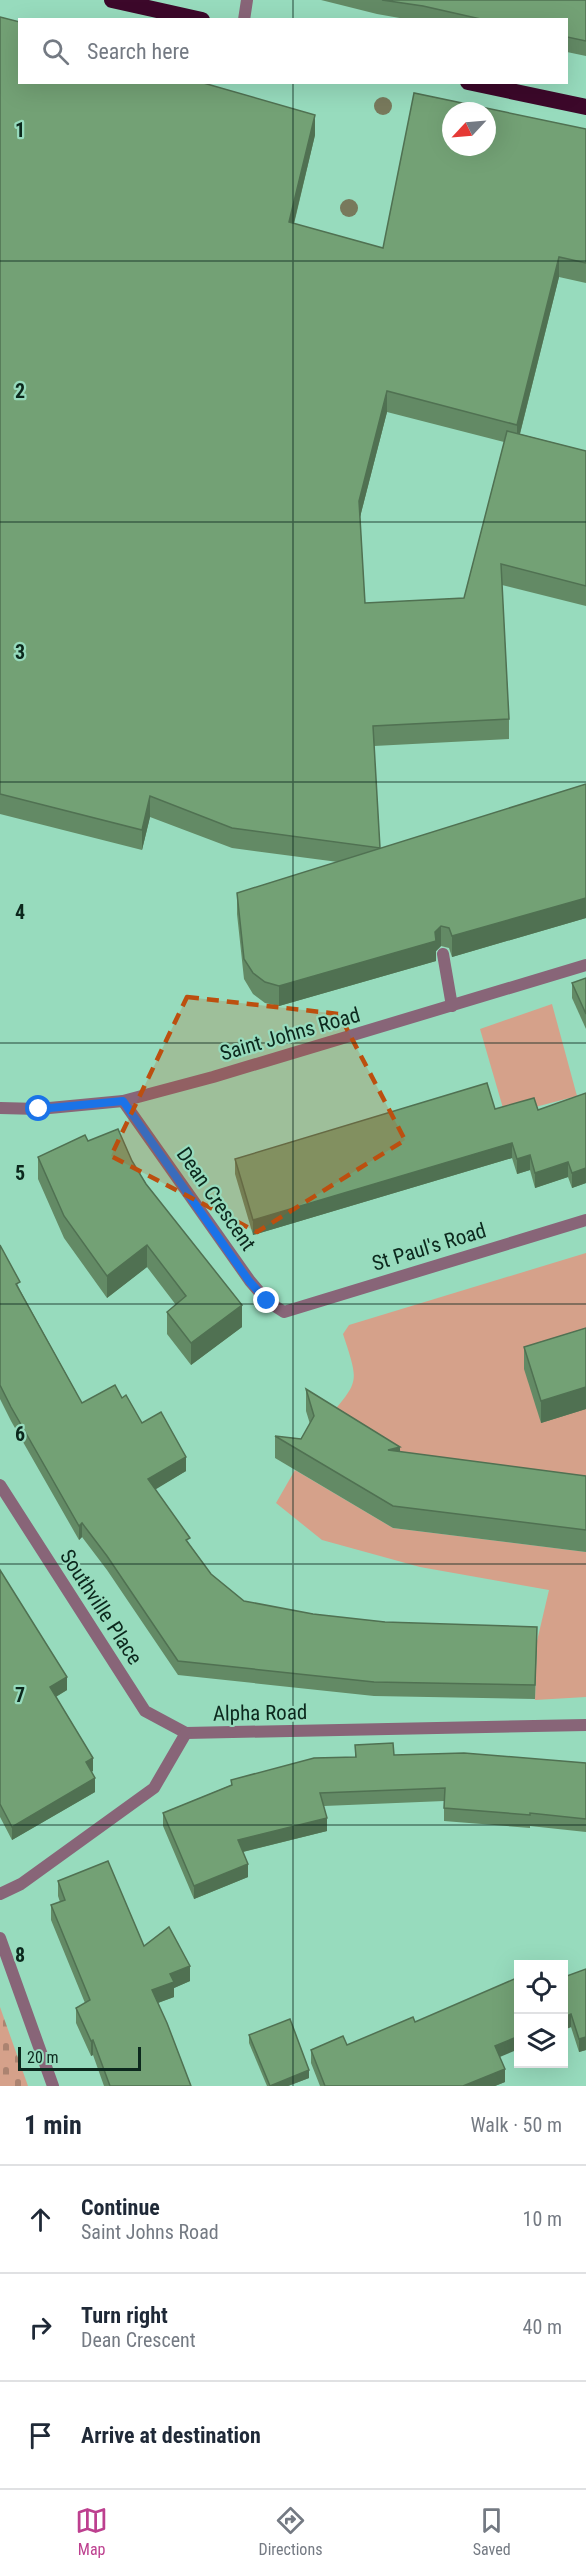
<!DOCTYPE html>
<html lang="en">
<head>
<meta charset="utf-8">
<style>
  body { margin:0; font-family:"Roboto Condensed",sans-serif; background:#f6f6f7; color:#1f2937 }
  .controls { position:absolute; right:18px; bottom:18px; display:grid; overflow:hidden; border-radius:0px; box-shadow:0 6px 24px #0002 }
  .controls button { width:54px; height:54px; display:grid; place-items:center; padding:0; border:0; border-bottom:2px solid #e0e1e3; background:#fff; color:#1f2937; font:30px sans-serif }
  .compass { position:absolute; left:442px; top:102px; width:54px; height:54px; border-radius:50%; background:#fff; box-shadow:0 6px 24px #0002; rotate:244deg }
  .scale { position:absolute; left:18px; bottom:15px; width:123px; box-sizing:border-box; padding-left:6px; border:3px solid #0c281d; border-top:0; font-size:16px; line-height:21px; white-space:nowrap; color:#0c281d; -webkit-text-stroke:4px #97dbbd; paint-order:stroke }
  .stop { position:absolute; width:18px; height:18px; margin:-14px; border:4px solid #1a73e8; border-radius:50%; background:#fff }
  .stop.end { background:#1a73e8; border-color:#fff; box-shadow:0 2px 6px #0008 }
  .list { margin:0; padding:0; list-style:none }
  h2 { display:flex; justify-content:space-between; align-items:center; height:78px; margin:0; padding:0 24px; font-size:26px }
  h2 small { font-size:20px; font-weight:400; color:#747a83 }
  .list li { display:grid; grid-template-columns:39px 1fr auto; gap:18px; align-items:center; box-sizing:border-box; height:108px; padding:0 24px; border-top:2px solid #e0e1e3 }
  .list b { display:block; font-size:22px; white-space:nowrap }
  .list p { margin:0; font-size:20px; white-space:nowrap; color:#747a83 }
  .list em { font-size:20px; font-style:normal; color:#747a83 }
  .icon { flex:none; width:33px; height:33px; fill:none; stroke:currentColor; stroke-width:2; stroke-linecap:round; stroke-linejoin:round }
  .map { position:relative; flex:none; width:586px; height:2086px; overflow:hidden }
  .search { position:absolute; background:#fff; box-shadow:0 6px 24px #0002; left:18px; right:18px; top:18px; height:66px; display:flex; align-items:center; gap:15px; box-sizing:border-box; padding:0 21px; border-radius:0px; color:#747a83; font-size:22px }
  .sheet { height:402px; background:#fff }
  nav { display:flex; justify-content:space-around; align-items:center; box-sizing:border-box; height:84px; border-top:2px solid #e0e1e3; background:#fff; font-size:16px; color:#747a83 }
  nav a { display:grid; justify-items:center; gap:3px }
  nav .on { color:#bd408f }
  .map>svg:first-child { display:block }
  .green { fill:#d5a18a }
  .cemetery { fill:url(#cemetery-stones) }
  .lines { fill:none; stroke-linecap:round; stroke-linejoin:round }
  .service { stroke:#886578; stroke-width:12 }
  .minor { stroke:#886578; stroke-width:12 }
  .trunk { stroke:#3c082a; stroke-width:16 }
  .tree { fill:#78795c }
  .wall { fill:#638a65; fill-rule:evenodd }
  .shaded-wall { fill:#507152 }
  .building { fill:#73a175; stroke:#507152; stroke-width:1.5; fill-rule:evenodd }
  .route { stroke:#1a73e8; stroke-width:8 }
  .marked { fill:#bc4f0f; fill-opacity:0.2; stroke:#bc4f0f; stroke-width:4.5; stroke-dasharray:12 8; stroke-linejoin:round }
  .grid { fill:none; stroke:#0c281d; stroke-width:1.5; stroke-opacity:0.55 }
  .labels { text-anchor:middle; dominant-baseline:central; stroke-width:4.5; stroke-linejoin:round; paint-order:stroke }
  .street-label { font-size:21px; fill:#0c281d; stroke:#97dbbd }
  .grid-label { font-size:20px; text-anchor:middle; font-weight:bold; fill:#0c281d; stroke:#97dbbd; stroke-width:4.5; stroke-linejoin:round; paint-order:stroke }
</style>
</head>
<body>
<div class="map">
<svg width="586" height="2086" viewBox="0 0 586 2086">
  <defs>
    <pattern id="cemetery-stones" width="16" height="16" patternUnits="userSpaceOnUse" patternTransform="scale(1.5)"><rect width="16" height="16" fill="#d5a18a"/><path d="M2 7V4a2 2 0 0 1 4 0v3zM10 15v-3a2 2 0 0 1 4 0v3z" fill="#ab8370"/></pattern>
  </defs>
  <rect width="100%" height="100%" fill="#97dbbd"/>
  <!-- green -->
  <g class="green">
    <polygon points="552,1004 577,1096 505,1115 480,1029"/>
    <path d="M586,1253V1498L411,1475L325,1422C359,1380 360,1386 343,1334L349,1325Z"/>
    <polygon points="295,1470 393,1528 586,1552 586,1697 535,1700 537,1641 549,1590 420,1567 322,1540 276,1503"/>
  </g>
  <!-- cemetery -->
  <polygon class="cemetery" points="0,2007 28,2086 0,2086"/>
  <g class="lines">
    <!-- service -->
    <polyline class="service" points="443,954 452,1006"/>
    <!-- minor -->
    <g class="minor">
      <polyline points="244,20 247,0"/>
      <polyline points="123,1101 250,1281 267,1301 284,1312 586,1220"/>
      <polyline points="0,1108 39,1109 123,1101 213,1077 586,965"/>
      <polyline points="0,1485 145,1711 186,1733 586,1725"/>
      <polyline points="0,1894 21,1884 154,1788 186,1733"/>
      <polyline points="0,1938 53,2086"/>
    </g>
    <!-- trunk -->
    <g class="trunk">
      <polyline points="112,0 202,20"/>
      <polyline points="468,82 586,107"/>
    </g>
  </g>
  <!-- trees -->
  <g class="tree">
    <circle cx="383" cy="106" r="9"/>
    <circle cx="349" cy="208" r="9"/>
  </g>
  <!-- wall -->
  <g class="wall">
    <polygon points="321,0 586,0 586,56 567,52 567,20 411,20 377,14"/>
    <path d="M0,17L20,82L315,135L294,224L383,248L586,129V283L559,277L520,434L586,451V606L502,585L509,719V739L374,746L380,849L586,784V918L452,957L449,948L441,946L436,951V961L279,1006L265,1003L253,994L244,979L237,914V893L338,862L232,848L150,817L142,850L0,814ZM387,412L504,442L464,598L365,603L360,517Z"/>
    <polygon points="586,978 586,1029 572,998 572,983"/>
    <polygon points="586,1093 586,1183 572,1188 568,1177 535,1188 530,1170 517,1174 512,1158 253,1235 235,1174 235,1159 495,1109 538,1110"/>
    <polygon points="88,1141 132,1161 146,1184 242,1327 191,1365 167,1334 167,1312 176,1305 147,1267 107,1298 64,1238 38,1179 38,1157"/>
    <polygon points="0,1245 20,1290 82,1403 122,1398 142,1423 186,1471 155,1489 190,1545 211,1574 244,1601 313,1614 537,1641 535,1699 374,1696 178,1675 107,1570 82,1537 79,1540 11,1421 0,1399"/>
    <polygon points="586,1328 586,1409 541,1423 524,1369 524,1347"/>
    <polygon points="306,1389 400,1452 586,1476 586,1552 393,1528 275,1458 275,1436 301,1439 310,1424 306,1411"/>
    <polygon points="0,1570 67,1690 56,1697 93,1771 91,1772 95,1792 12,1840 0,1817"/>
    <polygon points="355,1745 394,1755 586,1763 586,1832 530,1826 530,1828 444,1821 444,1801 324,1806 327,1831 243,1852 248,1877 194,1899 163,1826 163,1813 231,1785 231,1780 355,1757"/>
    <polygon points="58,1881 144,1946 190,1981 174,1988 174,1997 158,2003 191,2086 104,2086 93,2055 91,2056 76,2023 76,2008 85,2003 51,1920 51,1905 60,1902 58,1896"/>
    <polygon points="586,1969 586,2050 579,2052 571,2027 564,2030"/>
    <polygon points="415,2022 500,2057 505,2082 495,2086 320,2086 311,2063 311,2050 347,2045"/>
    <polygon points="249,2035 309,2078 288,2086 267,2086 249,2043"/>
  </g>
  <!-- shaded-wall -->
  <g class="shaded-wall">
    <polygon points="315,115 315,135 289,243 289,222"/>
    <polygon points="559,257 559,277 517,445 517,425"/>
    <polygon points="387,391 387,412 359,521 359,501"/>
    <polygon points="150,796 150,817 142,850 142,830"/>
    <polygon points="586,898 586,918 452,957 452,936"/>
    <polygon points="441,926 441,946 436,951 436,961 279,1006 279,986 435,932"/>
    <polygon points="512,1143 512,1158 253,1235 253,1220"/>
    <polygon points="530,1155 530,1170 517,1174 517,1159"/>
    <polygon points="568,1162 568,1177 535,1188 535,1173"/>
    <polygon points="586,1168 586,1183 572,1188 572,1173"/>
    <polygon points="147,1245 147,1267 107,1298 107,1276"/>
    <polygon points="242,1305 242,1327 191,1365 191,1343"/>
    <polygon points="586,1387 586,1409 541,1423 541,1401"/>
    <polygon points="400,1447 400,1468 388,1450"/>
    <polygon points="186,1457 186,1471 148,1494 148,1479"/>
    <polygon points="82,1523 82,1537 79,1540 79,1526"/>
    <polygon points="67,1677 67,1690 50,1700 50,1687"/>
    <polygon points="93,1758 93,1771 86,1775 86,1762"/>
    <polygon points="95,1778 95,1792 12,1840 12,1827"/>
    <polygon points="327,1818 327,1831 238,1853 238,1840"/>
    <polygon points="248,1864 248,1877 194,1899 194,1886"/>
    <polygon points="190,1966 190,1981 174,1988 174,1997 152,2005 152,1990 170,1974"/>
    <polygon points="571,2014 571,2027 564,2030 564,2017"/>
    <polygon points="519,2036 519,2049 495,2059 495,2046"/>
    <polygon points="586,2037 586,2050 579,2052 579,2039"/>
    <polygon points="93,2040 93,2055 91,2056 91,2041"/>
    <polygon points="505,2069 505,2082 495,2086 463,2086"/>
    <polygon points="309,2070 309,2078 288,2086 270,2086"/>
  </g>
  <!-- building -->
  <g class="building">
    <polygon points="382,0 586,0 586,41 567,37 567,20 485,20 423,6"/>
    <path d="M0,17L20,22V82H200L315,115L289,222L383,248L414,93L586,129V263L559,257L517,425L387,391L359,501L365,603L464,598L507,431L586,451V586L501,564L509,719L373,726L380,848L232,828L150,796L142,830L0,794ZM451,111H487V147H451Z"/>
    <polygon points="586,784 586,898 452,936 449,928 441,926 435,932 436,941 279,986 265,982 253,973 244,959 237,893"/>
    <polygon points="586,978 586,1014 572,983"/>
    <polygon points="487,1083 495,1109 534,1098 538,1110 586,1093 586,1168 572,1173 568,1162 535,1173 530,1155 517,1159 512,1143 253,1220 235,1159"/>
    <polygon points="118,1129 132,1161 146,1184 242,1305 191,1343 167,1312 186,1296 147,1245 107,1276 64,1216 38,1157 85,1135 88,1141"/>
    <polygon points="0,1245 20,1282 16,1284 82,1403 115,1385 122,1398 126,1395 142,1423 161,1412 186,1457 148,1479 190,1538 186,1540 211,1574 244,1601 313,1614 385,1622 537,1627 535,1685 374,1682 178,1661 107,1556 82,1523 79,1526 11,1407 0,1385"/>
    <polygon points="586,1328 586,1387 541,1401 524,1347"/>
    <polygon points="306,1389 400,1447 388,1450 586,1476 586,1530 393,1506 275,1436 301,1439 314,1416"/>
    <polygon points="0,1570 67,1677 50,1687 93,1758 86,1762 95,1778 12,1827 0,1804"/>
    <polygon points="393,1743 394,1755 464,1753 586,1763 586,1819 530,1813 530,1815 444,1808 445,1788 320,1793 327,1818 238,1840 248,1864 194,1886 163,1813 232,1785 231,1780 314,1758 356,1757 355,1745"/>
    <polygon points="108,1861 144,1946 169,1927 190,1966 170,1974 174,1982 152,1990 167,2023 191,2086 110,2086 93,2040 91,2041 76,2008 90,2000 51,1905 65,1900 58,1881"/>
    <polygon points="586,1969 586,2037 579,2039 571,2014 564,2017 564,1977"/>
    <polygon points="519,1977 519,2036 495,2046 505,2069 463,2086 325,2086 311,2050 343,2036 347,2045 413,2017 415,2022"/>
    <polygon points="290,2019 309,2070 270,2086 249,2035"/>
  </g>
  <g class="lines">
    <!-- route -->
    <polyline class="route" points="39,1109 123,1101 249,1281 267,1301"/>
  </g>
  <!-- marked area -->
  <path class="marked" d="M187,997L339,1014L405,1140L257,1232L111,1156Z"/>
  <!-- grid -->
  <path class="grid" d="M293,0V20M293,82V2086M0,261H586M0,522H586M0,782H586M0,1043H586M0,1304H586M0,1564H586M0,1825H586"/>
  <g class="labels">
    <!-- street labels -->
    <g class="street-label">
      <text transform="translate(290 1034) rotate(-16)">Saint Johns Road</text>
      <text transform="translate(216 1199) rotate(55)">Dean Crescent</text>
      <text transform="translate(429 1247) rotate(-17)">St Paul's Road</text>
      <text transform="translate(101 1607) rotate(57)">Southville Place</text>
      <text transform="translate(260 1713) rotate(-1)">Alpha Road</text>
    </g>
  </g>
  <g class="grid-label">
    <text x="20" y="137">1</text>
    <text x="20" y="398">2</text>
    <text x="20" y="659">3</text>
    <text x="20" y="919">4</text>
    <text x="20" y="1180">5</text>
    <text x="20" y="1441">6</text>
    <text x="20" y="1702">7</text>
    <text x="20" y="1962">8</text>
  </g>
</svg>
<div class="controls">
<button><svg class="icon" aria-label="locate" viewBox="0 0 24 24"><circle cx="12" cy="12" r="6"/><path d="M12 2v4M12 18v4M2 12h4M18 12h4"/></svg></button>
<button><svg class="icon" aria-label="layers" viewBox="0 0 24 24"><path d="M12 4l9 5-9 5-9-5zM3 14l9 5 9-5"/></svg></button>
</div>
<svg class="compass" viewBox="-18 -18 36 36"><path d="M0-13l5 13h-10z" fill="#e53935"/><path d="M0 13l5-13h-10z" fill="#747a83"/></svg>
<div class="scale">20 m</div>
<div class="stop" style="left:39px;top:1109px"></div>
<div class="stop end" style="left:267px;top:1301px"></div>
<div class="search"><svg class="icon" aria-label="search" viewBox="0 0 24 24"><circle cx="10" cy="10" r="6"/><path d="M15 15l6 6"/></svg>Search here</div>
</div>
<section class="sheet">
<h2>1 min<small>Walk · 50 m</small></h2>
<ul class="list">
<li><svg class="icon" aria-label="ahead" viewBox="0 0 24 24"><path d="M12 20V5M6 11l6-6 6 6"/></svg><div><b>Continue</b><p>Saint Johns Road</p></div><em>10 m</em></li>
<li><svg class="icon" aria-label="right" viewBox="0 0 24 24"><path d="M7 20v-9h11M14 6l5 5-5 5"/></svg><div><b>Turn right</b><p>Dean Crescent</p></div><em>40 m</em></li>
<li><svg class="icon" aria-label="arrive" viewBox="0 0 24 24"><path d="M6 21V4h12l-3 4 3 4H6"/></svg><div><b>Arrive at destination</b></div></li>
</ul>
</section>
<nav>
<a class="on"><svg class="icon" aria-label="map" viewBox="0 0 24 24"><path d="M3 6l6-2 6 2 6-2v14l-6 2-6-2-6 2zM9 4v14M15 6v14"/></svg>Map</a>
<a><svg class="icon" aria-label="directions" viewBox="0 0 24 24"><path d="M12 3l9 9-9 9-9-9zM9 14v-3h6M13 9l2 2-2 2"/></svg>Directions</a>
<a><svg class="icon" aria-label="saved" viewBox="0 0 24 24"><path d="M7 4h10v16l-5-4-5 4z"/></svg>Saved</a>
</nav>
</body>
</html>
